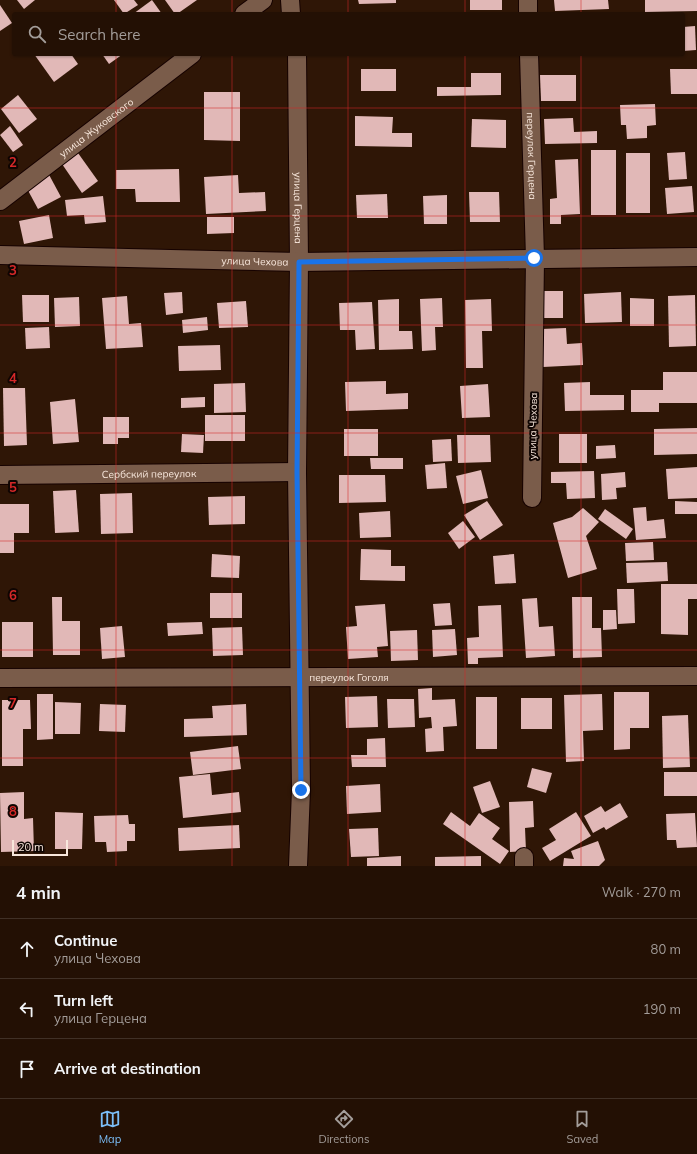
<!DOCTYPE html>
<html lang="en">
<head>
<meta charset="utf-8">
<style>
  body { margin:0; font-family:Mulish,sans-serif; background:#2b190e; color:#f1f3f6 }
  .scale { position:absolute; left:12px; bottom:10px; width:56px; box-sizing:border-box; padding-left:4px; border:2px solid #f8e7dc; border-top:0; font-size:11px; line-height:14px; white-space:nowrap; color:#f8e7dc; -webkit-text-stroke:3px #0f0502; paint-order:stroke }
  .stop { position:absolute; width:12px; height:12px; margin:-9px; border:3px solid #1a73e8; border-radius:50%; background:#fff }
  .stop.end { background:#1a73e8; border-color:#fff; box-shadow:0 1px 4px #0008 }
  .list { margin:0; padding:0; list-style:none }
  h2 { display:flex; justify-content:space-between; align-items:center; height:52px; margin:0; padding:0 16px; font-size:17px }
  h2 small { font-size:13px; font-weight:400; color:#a39d9a }
  .list li { display:grid; grid-template-columns:26px 1fr auto; gap:12px; align-items:center; box-sizing:border-box; height:60px; padding:0 16px; border-top:1px solid #403026 }
  .list b { display:block; font-size:15px; white-space:nowrap }
  .list p { margin:0; font-size:13px; white-space:nowrap; color:#a39d9a }
  .list em { font-size:13px; font-style:normal; color:#a39d9a }
  .icon { flex:none; width:22px; height:22px; fill:none; stroke:currentColor; stroke-width:2; stroke-linecap:round; stroke-linejoin:round }
  .map { position:relative; flex:none; width:697px; height:866px; overflow:hidden }
  .search { position:absolute; background:#231004; box-shadow:0 1px 3px #0004; left:12px; right:12px; top:12px; height:44px; display:flex; align-items:center; gap:10px; box-sizing:border-box; padding:0 14px; border-radius:4px; color:#a39d9a; font-size:15px }
  .sheet { height:232px; background:#231004 }
  nav { display:flex; justify-content:space-around; align-items:center; box-sizing:border-box; height:56px; border-top:1px solid #403026; background:#231004; font-size:11px; color:#a39d9a }
  nav a { display:grid; justify-items:center; gap:2px }
  nav .on { color:#7bbef8 }
  .map>svg:first-child { display:block }
  .building { fill:#e1b8b7 }
  .lines { fill:none; stroke-linecap:round; stroke-linejoin:round }
  .street-casing { stroke:#160200; stroke-width:20 }
  .street { stroke:#7a5c4a; stroke-width:18 }
  .route { stroke:#1a73e8; stroke-width:5 }
  .grid { fill:none; stroke:#d62828; stroke-width:1; stroke-opacity:0.55 }
  .labels { text-anchor:middle; dominant-baseline:central; stroke-width:4; stroke-linejoin:round; paint-order:stroke }
  .street-label { font-size:10px; fill:#f8e7dc; stroke:#0f0502 }
  .grid-label { font-size:13px; text-anchor:middle; font-weight:bold; fill:#d62828; stroke:#0f0502; stroke-width:4; stroke-linejoin:round; paint-order:stroke }
</style>
</head>
<body>
<div class="map">
<svg width="697" height="866" viewBox="0 0 697 866">
  <rect width="100%" height="100%" fill="#2f1606"/>
  <!-- building -->
  <g class="building">
    <polygon points="17,0 35,0 24,9"/>
    <polygon points="114,0 134,0 138,5 124,14"/>
    <polygon points="152,0 162,14 133,14"/>
    <polygon points="165,0 197,0 177,14 175,14"/>
    <polygon points="358,0 396,0 396,3 359,4"/>
    <rect x="470" y="0" width="32" height="10"/>
    <polygon points="554,0 608,0 609,9 555,11"/>
    <polygon points="645,0 697,0 697,11 645,12"/>
    <polygon points="0,5 12,23 0,31"/>
    <polygon points="695,26 696,50 683,51 683,27"/>
    <polygon points="34,54 71,54 78,64 54,82"/>
    <polygon points="102,54 123,54 109,64"/>
    <polygon points="441,54 453,54 453,55 441,56"/>
    <rect x="361" y="69" width="35" height="22"/>
    <polygon points="670,69 697,69 697,94 671,94"/>
    <polygon points="471,73 501,73 501,95 437,96 437,87 471,87"/>
    <polygon points="540,75 576,75 576,101 541,101"/>
    <polygon points="204,92 240,92 240,141 204,140"/>
    <polygon points="18,95 37,119 19,133 1,109"/>
    <polygon points="655,104 656,125 647,126 647,138 627,139 626,125 621,125 620,105"/>
    <polygon points="355,116 393,117 392,133 412,133 412,147 355,146"/>
    <polygon points="573,118 574,132 597,131 597,143 545,144 544,119"/>
    <polygon points="472,119 506,120 506,148 471,147"/>
    <polygon points="10,126 23,145 13,152 0,135"/>
    <rect x="591" y="150" width="25" height="65"/>
    <polygon points="685,152 687,179 669,180 667,153"/>
    <polygon points="78,153 98,181 82,193 62,164"/>
    <rect x="626" y="153" width="24" height="60"/>
    <polygon points="578,159 580,214 561,215 561,224 550,224 550,199 557,198 555,160"/>
    <polygon points="179,169 180,202 136,202 135,189 116,189 116,170"/>
    <polygon points="47,171 61,197 38,209 24,183"/>
    <polygon points="238,175 239,193 265,192 266,211 206,214 204,177"/>
    <polygon points="692,186 694,212 667,214 665,188"/>
    <polygon points="469,192 499,192 500,222 470,222"/>
    <polygon points="387,194 388,218 357,218 356,195"/>
    <polygon points="447,195 447,224 424,224 423,196"/>
    <polygon points="103,196 106,222 85,224 84,215 67,216 65,200"/>
    <polygon points="49,215 53,238 24,244 19,221"/>
    <polygon points="207,217 234,217 234,233 207,234"/>
    <rect x="539" y="291" width="24" height="27"/>
    <polygon points="182,292 183,313 166,315 164,293"/>
    <polygon points="621,292 622,322 585,323 584,294"/>
    <polygon points="22,295 49,295 49,322 23,322"/>
    <polygon points="695,295 696,346 669,347 668,296"/>
    <polygon points="127,296 129,324 141,323 143,347 106,349 102,298"/>
    <polygon points="79,297 80,326 55,327 54,298"/>
    <polygon points="442,298 443,327 435,327 436,350 422,351 420,299"/>
    <polygon points="630,298 654,299 654,326 630,326"/>
    <polygon points="399,299 399,331 412,331 413,349 379,350 378,300"/>
    <polygon points="491,299 492,331 482,331 483,368 466,368 465,300"/>
    <polygon points="246,301 248,327 219,328 217,303"/>
    <polygon points="372,302 375,349 356,350 355,330 340,330 339,303"/>
    <polygon points="207,317 208,330 183,333 182,320"/>
    <polygon points="49,327 50,348 26,349 25,328"/>
    <polygon points="566,328 567,344 582,343 583,365 543,367 541,329"/>
    <polygon points="220,345 221,370 179,371 178,346"/>
    <polygon points="663,372 697,372 697,403 659,403 659,412 631,412 631,390 663,390"/>
    <polygon points="386,381 386,394 408,393 408,409 346,411 345,382"/>
    <polygon points="590,382 590,395 624,395 624,410 565,411 564,383"/>
    <polygon points="245,383 246,412 214,413 214,384"/>
    <polygon points="488,384 490,417 462,418 460,386"/>
    <polygon points="3,388 25,388 27,445 4,446"/>
    <polygon points="205,397 205,407 181,408 181,398"/>
    <polygon points="75,399 79,442 53,444 50,402"/>
    <rect x="205" y="415" width="40" height="26"/>
    <polygon points="103,417 129,417 129,438 118,438 118,444 103,444"/>
    <polygon points="697,428 697,454 654,455 654,429"/>
    <rect x="344" y="429" width="34" height="27"/>
    <polygon points="182,434 204,435 203,453 181,452"/>
    <rect x="559" y="434" width="28" height="29"/>
    <polygon points="457,435 490,435 491,462 458,463"/>
    <polygon points="451,439 452,461 433,462 432,440"/>
    <polygon points="615,445 616,458 596,459 596,446"/>
    <polygon points="370,458 403,458 403,469 371,469"/>
    <polygon points="445,463 447,488 427,489 425,465"/>
    <polygon points="697,467 697,498 668,499 666,469"/>
    <polygon points="481,470 488,498 463,504 456,476"/>
    <polygon points="594,471 595,498 567,499 566,483 551,483 551,472"/>
    <polygon points="625,472 626,487 616,488 617,499 602,500 601,474"/>
    <polygon points="339,475 385,475 386,502 339,503"/>
    <polygon points="76,490 79,532 55,533 53,491"/>
    <polygon points="132,493 133,533 101,534 100,494"/>
    <polygon points="245,496 245,524 209,525 208,497"/>
    <polygon points="487,501 503,525 480,540 464,515"/>
    <polygon points="675,501 697,502 697,514 675,514"/>
    <polygon points="0,504 29,504 29,533 14,533 14,553 0,553"/>
    <polygon points="646,507 647,521 664,519 666,538 636,540 633,508"/>
    <polygon points="583,508 599,522 586,536 597,569 568,578 553,523 572,517"/>
    <polygon points="605,509 633,529 626,539 598,519"/>
    <polygon points="390,511 391,537 360,538 359,513"/>
    <polygon points="463,521 475,537 459,549 448,533"/>
    <polygon points="653,542 654,560 626,561 625,543"/>
    <polygon points="361,549 391,550 391,566 405,566 405,581 360,580"/>
    <polygon points="212,554 240,556 239,578 211,577"/>
    <polygon points="514,554 516,583 495,584 493,556"/>
    <polygon points="667,562 668,581 627,583 626,563"/>
    <polygon points="661,584 697,584 697,599 688,599 688,635 661,634"/>
    <polygon points="617,589 634,589 635,623 618,624"/>
    <rect x="210" y="593" width="32" height="25"/>
    <polygon points="52,597 62,597 62,621 80,621 80,655 53,655"/>
    <polygon points="572,597 592,597 592,628 601,628 602,657 573,658"/>
    <polygon points="537,598 539,627 553,626 555,656 526,658 522,599"/>
    <polygon points="450,603 452,625 435,626 433,604"/>
    <polygon points="385,604 388,646 377,647 378,657 348,659 346,627 357,626 355,606"/>
    <polygon points="501,605 503,657 478,658 478,664 468,664 467,638 479,637 478,606"/>
    <polygon points="603,610 616,610 617,629 603,630"/>
    <rect x="2" y="622" width="31" height="35"/>
    <polygon points="202,622 203,634 168,636 167,623"/>
    <polygon points="122,626 125,657 102,659 100,628"/>
    <polygon points="242,627 243,655 213,656 212,628"/>
    <polygon points="455,629 457,655 433,657 432,630"/>
    <polygon points="417,630 418,660 391,661 390,631"/>
    <polygon points="432,688 432,700 455,699 457,726 443,727 444,751 426,752 425,729 432,728 431,717 419,718 418,689"/>
    <polygon points="614,692 649,692 649,728 630,728 630,749 614,750"/>
    <polygon points="37,694 53,694 53,739 37,740"/>
    <polygon points="602,694 603,730 583,731 584,761 566,762 564,695"/>
    <polygon points="377,696 378,727 346,728 345,697"/>
    <rect x="476" y="697" width="21" height="52"/>
    <rect x="521" y="698" width="31" height="31"/>
    <polygon points="387,699 414,699 415,727 388,728"/>
    <polygon points="2,700 30,700 31,729 23,729 23,766 2,766"/>
    <polygon points="55,702 81,703 80,734 55,734"/>
    <polygon points="100,704 126,705 125,732 99,731"/>
    <polygon points="246,704 247,735 184,737 184,719 213,718 212,706"/>
    <polygon points="688,715 690,767 663,768 662,716"/>
    <polygon points="385,738 386,767 352,767 351,755 367,755 367,739"/>
    <polygon points="238,746 241,769 193,775 190,752"/>
    <polygon points="532,768 552,773 546,793 527,787"/>
    <rect x="664" y="772" width="33" height="24"/>
    <polygon points="210,774 212,795 239,792 241,812 183,818 179,777"/>
    <polygon points="490,781 500,807 482,813 473,787"/>
    <polygon points="380,784 381,812 347,814 346,786"/>
    <polygon points="24,792 24,819 33,818 34,851 1,852 0,793"/>
    <polygon points="533,801 534,827 525,828 526,851 510,852 509,802"/>
    <polygon points="620,803 628,817 606,830 604,827 593,833 584,816 601,806 605,812"/>
    <polygon points="55,812 83,813 82,849 55,849"/>
    <polygon points="451,812 470,826 479,813 500,828 492,839 509,851 500,864 443,824"/>
    <polygon points="576,812 591,836 550,861 542,848 556,840 549,829"/>
    <polygon points="695,813 697,847 677,848 676,840 667,840 666,814"/>
    <polygon points="128,815 129,824 135,824 135,841 127,841 127,851 107,852 106,842 95,842 94,816"/>
    <polygon points="239,825 240,848 179,851 178,828"/>
    <polygon points="378,828 379,856 351,857 349,829"/>
    <polygon points="598,841 605,860 599,866 563,866 564,858 574,859 571,851"/>
    <polygon points="401,856 401,866 367,866 367,858"/>
    <polygon points="481,856 481,866 435,866 435,857"/>
  </g>
  <g class="lines">
    <!-- street casing -->
    <g class="street-casing">
      <g id="street">
        <polyline points="290,0 291,14"/>
        <polyline points="528,0 528,14"/>
        <polyline points="244,14 263,0"/>
        <path id="s1" d="M297,54L299,262L297,472L301,790L298,866"/>
        <path id="s2" d="M529,54L535,258L532,498"/>
        <path id="s3" d="M0,201L192,54"/>
        <path id="s4" d="M0,255L299,262L697,257"/>
        <path id="s5" d="M0,475L297,472"/>
        <path id="s6" d="M0,678L697,676"/>
        <polyline points="524,866 524,857"/>
      </g>
    </g>
    <!-- street -->
    <use href="#street" class="street"/>
  </g>
  <g class="lines">
    <!-- route -->
    <polyline class="route" points="301,790 297,472 299,262 534,258"/>
  </g>
  <!-- grid -->
  <path class="grid" d="M116,0V14M232,0V14M348,0V14M465,0V14M581,0V14M116,54V866M232,54V866M348,54V866M465,54V866M581,54V866M0,108H697M0,216H697M0,325H697M0,433H697M0,541H697M0,650H697M0,758H697"/>
  <g class="labels">
    <!-- street labels -->
    <g class="street-label">
      <text stroke="none"><textPath href="#s3" startOffset="121">улица Жуковского</textPath></text>
      <text stroke="none"><textPath href="#s2" startOffset="102">переулок Герцена</textPath></text>
      <text stroke="none"><textPath href="#s1" startOffset="154">улица Герцена</textPath></text>
      <text stroke="none"><textPath href="#s4" startOffset="255">улица Чехова</textPath></text>
      <text transform="translate(533 426) rotate(-89)">улица Чехова</text>
      <text stroke="none"><textPath href="#s5" startOffset="149">Сербский переулок</textPath></text>
      <text stroke="none"><textPath href="#s6" startOffset="349">переулок Гоголя</textPath></text>
    </g>
  </g>
  <g class="grid-label">
    <text x="13" y="167">2</text>
    <text x="13" y="275">3</text>
    <text x="13" y="383">4</text>
    <text x="13" y="492">5</text>
    <text x="13" y="600">6</text>
    <text x="13" y="708">7</text>
    <text x="13" y="816">8</text>
  </g>
</svg>
<div class="scale">20 m</div>
<div class="stop" style="left:534px;top:258px"></div>
<div class="stop end" style="left:301px;top:790px"></div>
<div class="search"><svg class="icon" aria-label="search" viewBox="0 0 24 24"><circle cx="10" cy="10" r="6"/><path d="M15 15l6 6"/></svg>Search here</div>
</div>
<section class="sheet">
<h2>4 min<small>Walk · 270 m</small></h2>
<ul class="list">
<li><svg class="icon" aria-label="ahead" viewBox="0 0 24 24"><path d="M12 20V5M6 11l6-6 6 6"/></svg><div><b>Continue</b><p>улица Чехова</p></div><em>80 m</em></li>
<li><svg class="icon" aria-label="left" viewBox="0 0 24 24"><path d="M17 20v-9H6M10 6l-5 5 5 5"/></svg><div><b>Turn left</b><p>улица Герцена</p></div><em>190 m</em></li>
<li><svg class="icon" aria-label="arrive" viewBox="0 0 24 24"><path d="M6 21V4h12l-3 4 3 4H6"/></svg><div><b>Arrive at destination</b></div></li>
</ul>
</section>
<nav>
<a class="on"><svg class="icon" aria-label="map" viewBox="0 0 24 24"><path d="M3 6l6-2 6 2 6-2v14l-6 2-6-2-6 2zM9 4v14M15 6v14"/></svg>Map</a>
<a><svg class="icon" aria-label="directions" viewBox="0 0 24 24"><path d="M12 3l9 9-9 9-9-9zM9 14v-3h6M13 9l2 2-2 2"/></svg>Directions</a>
<a><svg class="icon" aria-label="saved" viewBox="0 0 24 24"><path d="M7 4h10v16l-5-4-5 4z"/></svg>Saved</a>
</nav>
</body>
</html>
